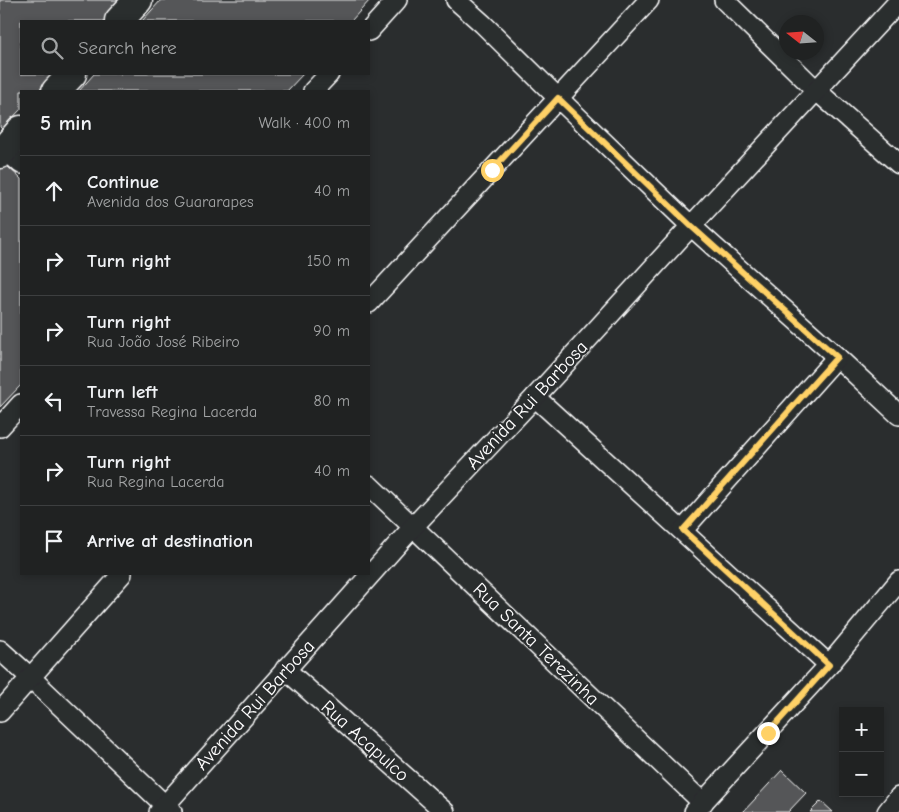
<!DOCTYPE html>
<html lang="en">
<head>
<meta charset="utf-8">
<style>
  body { margin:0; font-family:"Comic Neue",sans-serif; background:#2d2f2f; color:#f1f3f6 }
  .controls { position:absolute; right:15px; bottom:15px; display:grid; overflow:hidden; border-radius:0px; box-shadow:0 2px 8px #0003 }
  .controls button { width:45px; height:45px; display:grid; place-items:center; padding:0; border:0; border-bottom:1px solid #3d3f40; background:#202222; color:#f1f3f6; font:25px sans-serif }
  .compass { position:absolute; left:779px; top:15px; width:45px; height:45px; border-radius:50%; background:#202222; box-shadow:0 2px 8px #0003; rotate:287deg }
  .stop { position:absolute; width:15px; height:15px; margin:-11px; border:4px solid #ffd166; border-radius:50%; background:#fff }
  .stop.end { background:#ffd166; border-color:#fff; box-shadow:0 1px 5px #0008 }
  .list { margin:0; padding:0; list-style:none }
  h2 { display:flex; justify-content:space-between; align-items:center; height:65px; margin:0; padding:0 20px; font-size:21px }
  h2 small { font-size:16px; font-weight:400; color:#a2a4a5 }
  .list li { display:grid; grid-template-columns:32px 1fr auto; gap:15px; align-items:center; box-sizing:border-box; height:70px; padding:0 20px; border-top:1px solid #3d3f40 }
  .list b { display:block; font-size:19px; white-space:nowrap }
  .list p { margin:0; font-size:16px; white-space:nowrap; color:#a2a4a5 }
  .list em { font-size:16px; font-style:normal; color:#a2a4a5 }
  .icon { flex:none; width:28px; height:28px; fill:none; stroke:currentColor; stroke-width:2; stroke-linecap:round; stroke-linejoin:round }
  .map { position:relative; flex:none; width:899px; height:812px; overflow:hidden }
  .search { position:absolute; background:#202222; box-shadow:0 2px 8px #0003; left:20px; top:20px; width:350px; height:55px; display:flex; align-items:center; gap:12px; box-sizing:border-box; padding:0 18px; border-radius:0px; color:#a2a4a5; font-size:19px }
  .panel { position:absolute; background:#202222; box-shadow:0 2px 8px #0003; left:20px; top:90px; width:350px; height:485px; border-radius:0px }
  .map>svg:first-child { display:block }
  .building { fill:#555758; stroke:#fff }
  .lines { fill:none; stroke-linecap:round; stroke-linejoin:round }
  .street-casing { stroke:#fff; stroke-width:22 }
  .secondary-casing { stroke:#fff; stroke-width:31 }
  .street { stroke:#2a2d2e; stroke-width:19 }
  .secondary { stroke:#2a2d2e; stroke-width:28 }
  .route { stroke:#ffd166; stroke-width:6 }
  .labels { text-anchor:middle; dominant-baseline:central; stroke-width:4; stroke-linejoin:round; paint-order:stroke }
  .street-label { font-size:19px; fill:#fff; stroke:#2a2d2e }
</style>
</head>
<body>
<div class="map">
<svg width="899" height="812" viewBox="0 0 899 812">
  <rect width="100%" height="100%" fill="#2a2d2e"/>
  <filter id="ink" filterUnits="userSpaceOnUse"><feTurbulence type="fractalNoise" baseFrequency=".02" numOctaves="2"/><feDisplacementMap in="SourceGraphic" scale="10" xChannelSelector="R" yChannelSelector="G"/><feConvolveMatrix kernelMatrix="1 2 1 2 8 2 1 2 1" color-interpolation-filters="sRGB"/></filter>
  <g filter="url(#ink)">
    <!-- building -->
    <g class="building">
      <polygon points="0,0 126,0 105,21 21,21 21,74 55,74 38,91 21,91 21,109 2,129 0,127"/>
      <polygon points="161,0 370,0 351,21 142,21"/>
      <polygon points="94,74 303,74 287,91 79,91"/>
      <polygon points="4,163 21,179 21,385 0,407 0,167"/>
      <polygon points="782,770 806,793 788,812 743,812"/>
      <polygon points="821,801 833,812 810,812"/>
    </g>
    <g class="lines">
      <!-- street casing -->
      <g class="street-casing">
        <g id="street">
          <polyline points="456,0 483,24 558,98 691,226 837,357 899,415"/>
          <polyline points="724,0 817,91 899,164"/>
          <polyline points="369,31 397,0"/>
          <polyline points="313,91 329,74"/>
          <polyline points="4,149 21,164"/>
          <polyline points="369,303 649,0"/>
          <polyline points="535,397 829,665"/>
          <polyline points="0,427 21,404"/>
          <polyline points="369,485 703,803"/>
          <polyline points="683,530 837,357"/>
          <polyline points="0,650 30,677 172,812"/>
          <polyline points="285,669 445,812"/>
          <polyline points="0,712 122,574"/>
          <polyline points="159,812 413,527 535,397 691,226 899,1"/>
          <polyline points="694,812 829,665 899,581"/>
          <polyline points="887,812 899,797"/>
        </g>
      </g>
      <!-- secondary casing -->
      <g class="secondary-casing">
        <g id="secondary">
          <polyline points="119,21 138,0"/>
          <polyline points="56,91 72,74"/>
          <polyline points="0,154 21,130"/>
        </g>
      </g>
      <!-- street -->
      <use href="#street" class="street"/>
      <!-- secondary -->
      <use href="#secondary" class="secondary"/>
    </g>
  </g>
  <g class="lines" filter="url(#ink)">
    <!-- route -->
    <polyline class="route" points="492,170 558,98 691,226 837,357 683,530 829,665 768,733"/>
  </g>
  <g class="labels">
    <!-- street labels -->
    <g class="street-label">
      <text transform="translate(527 405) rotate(-47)">Avenida Rui Barbosa</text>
      <text transform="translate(536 644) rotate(44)">Rua Santa Terezinha</text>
      <text transform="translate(255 705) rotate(-48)">Avenida Rui Barbosa</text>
      <text transform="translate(365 741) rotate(42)">Rua Acapulco</text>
    </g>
  </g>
</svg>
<div class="controls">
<button>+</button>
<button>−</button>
</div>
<svg class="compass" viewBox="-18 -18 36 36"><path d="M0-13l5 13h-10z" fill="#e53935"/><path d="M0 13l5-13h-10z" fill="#a2a4a5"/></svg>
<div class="stop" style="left:492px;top:170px"></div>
<div class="stop end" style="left:768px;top:733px"></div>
<div class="search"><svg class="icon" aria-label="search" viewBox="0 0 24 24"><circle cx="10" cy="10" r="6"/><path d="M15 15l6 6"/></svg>Search here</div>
<section class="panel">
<h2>5 min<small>Walk · 400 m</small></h2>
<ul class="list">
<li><svg class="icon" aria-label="ahead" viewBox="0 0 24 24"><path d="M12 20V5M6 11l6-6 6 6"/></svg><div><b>Continue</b><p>Avenida dos Guararapes</p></div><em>40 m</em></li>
<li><svg class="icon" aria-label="right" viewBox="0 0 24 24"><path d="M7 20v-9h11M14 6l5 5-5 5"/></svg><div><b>Turn right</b></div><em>150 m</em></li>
<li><svg class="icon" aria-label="right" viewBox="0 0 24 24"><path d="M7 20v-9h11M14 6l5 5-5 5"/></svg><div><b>Turn right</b><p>Rua João José Ribeiro</p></div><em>90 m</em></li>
<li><svg class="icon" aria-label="left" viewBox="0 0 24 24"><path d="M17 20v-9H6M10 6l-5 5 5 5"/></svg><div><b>Turn left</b><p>Travessa Regina Lacerda</p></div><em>80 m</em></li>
<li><svg class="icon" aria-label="right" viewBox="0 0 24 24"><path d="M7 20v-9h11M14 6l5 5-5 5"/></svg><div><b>Turn right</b><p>Rua Regina Lacerda</p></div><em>40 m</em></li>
<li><svg class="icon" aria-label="arrive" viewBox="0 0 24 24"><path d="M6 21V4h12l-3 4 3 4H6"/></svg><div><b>Arrive at destination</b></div></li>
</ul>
</section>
</div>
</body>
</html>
